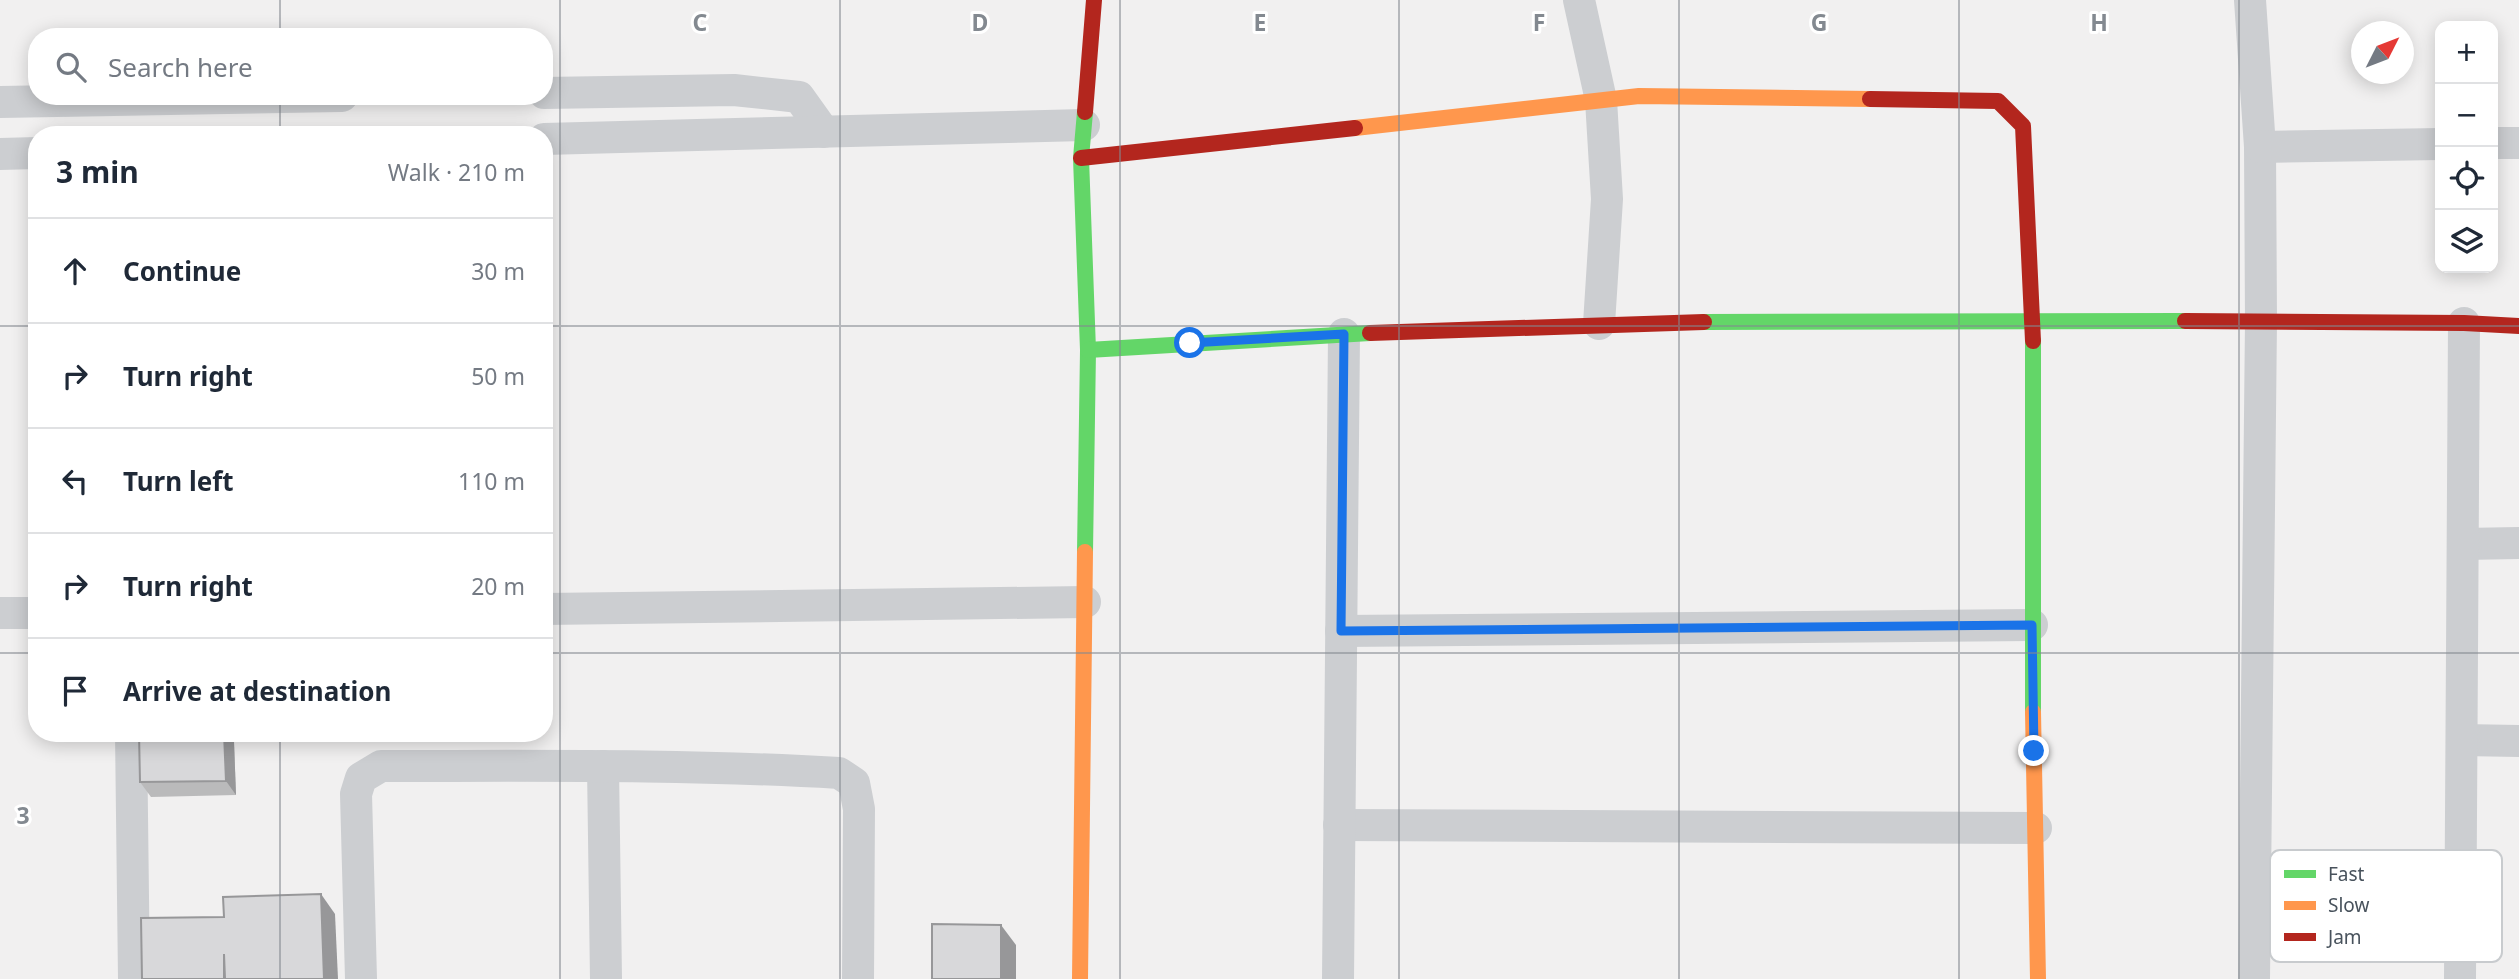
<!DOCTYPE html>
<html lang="en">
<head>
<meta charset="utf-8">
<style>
  body { margin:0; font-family:"Noto Sans",sans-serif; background:#f6f6f7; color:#1f2937 }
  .controls { position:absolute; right:21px; top:21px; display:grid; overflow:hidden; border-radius:14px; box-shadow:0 4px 18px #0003 }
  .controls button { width:63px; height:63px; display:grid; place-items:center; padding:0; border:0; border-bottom:2px solid #e0e1e3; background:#fff; color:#1f2937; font:35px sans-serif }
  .compass { position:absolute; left:2351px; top:21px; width:63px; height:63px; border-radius:50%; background:#fff; box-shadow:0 4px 18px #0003; rotate:48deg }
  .stop { position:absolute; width:21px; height:21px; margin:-16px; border:5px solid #1a73e8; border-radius:50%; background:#fff }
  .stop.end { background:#1a73e8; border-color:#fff; box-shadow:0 2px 7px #0008 }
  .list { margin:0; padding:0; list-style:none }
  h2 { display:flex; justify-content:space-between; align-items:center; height:91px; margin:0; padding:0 28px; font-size:30px }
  h2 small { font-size:23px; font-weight:400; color:#747a83 }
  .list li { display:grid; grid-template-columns:46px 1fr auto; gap:21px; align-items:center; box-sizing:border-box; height:105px; padding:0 28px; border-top:2px solid #e0e1e3 }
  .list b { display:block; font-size:26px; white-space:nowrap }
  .list em { font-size:23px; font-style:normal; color:#747a83 }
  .icon { flex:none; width:38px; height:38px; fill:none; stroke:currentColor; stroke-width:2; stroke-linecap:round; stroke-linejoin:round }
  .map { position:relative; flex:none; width:2519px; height:979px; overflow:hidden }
  .search { position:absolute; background:#fff; box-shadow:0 4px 18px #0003; left:28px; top:28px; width:525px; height:77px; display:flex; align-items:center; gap:18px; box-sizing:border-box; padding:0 24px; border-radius:28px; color:#747a83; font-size:26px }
  .panel { position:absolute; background:#fff; box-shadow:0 4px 18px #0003; left:28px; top:126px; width:525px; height:616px; border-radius:28px }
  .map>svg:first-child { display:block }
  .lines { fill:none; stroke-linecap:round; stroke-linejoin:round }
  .street { stroke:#ccced1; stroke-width:32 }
  .fast { stroke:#63d668; stroke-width:16 }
  .slow { stroke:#ff974d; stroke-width:16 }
  .jam { stroke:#b3261e; stroke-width:16 }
  .wall { fill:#bababb }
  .shaded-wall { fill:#979799 }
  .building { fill:#d8d8da; stroke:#979799; stroke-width:2 }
  .route { stroke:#1a73e8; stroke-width:9 }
  .grid { fill:none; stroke:#838990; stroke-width:2; stroke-opacity:0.55 }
  .key { fill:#fff; stroke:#c8cbce; stroke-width:2 }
  .key-label { font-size:19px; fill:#48525c }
  .grid-label { font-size:23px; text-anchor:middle; font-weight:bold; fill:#838990; stroke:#fff; stroke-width:6; stroke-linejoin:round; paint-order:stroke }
</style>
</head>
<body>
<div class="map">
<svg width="2519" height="979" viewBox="0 0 2519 979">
  <rect width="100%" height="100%" fill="#f1f0f0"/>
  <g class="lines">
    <!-- street -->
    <g class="street">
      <polyline points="1579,0 1601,100 1607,199 1599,324"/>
      <polyline points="2250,0 2260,147 2261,321 2254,979"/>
      <polyline points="544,93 734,90 799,97 824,132"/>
      <polyline points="0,102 342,96"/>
      <polyline points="544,139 1084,125"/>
      <polyline points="2493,143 2519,143"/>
      <polyline points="2260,147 2440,144"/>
      <polyline points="0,154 37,153"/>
      <polyline points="2463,544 2519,543"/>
      <polyline points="544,609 1085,602"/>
      <polyline points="0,613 37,613"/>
      <polyline points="1341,631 2032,625"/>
      <polyline points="131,733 134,979"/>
      <polyline points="2462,740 2519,741"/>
      <polyline points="603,766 606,979"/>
      <polyline points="1339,825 2036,828"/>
      <path d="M361,979L356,794L361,778L381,766C534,766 686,764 839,773L854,783L859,809L858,979"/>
      <polyline points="1338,979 1344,334"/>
      <polyline points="2460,979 2464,323"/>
    </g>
    <!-- fast -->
    <g class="fast">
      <polyline points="1085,112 1081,158 1088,350 1085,552"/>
      <polyline points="1704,322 2185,321"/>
      <polyline points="2033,341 2033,712"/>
      <polyline points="1088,350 1370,333"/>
    </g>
    <!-- slow -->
    <g class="slow">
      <polyline points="1355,128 1639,96 1870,99"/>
      <polyline points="2033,712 2038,979"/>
      <polyline points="1080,979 1085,552"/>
    </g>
    <!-- jam -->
    <g class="jam">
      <polyline points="1870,99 1998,101 2023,126 2033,341"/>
      <polyline points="1085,112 1094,0"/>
      <polyline points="1081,158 1355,128"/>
      <polyline points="2185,321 2464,323 2519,326"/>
      <polyline points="1370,333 1704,322"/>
    </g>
  </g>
  <!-- wall -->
  <g class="wall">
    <polygon points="139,733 228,733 234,742 236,795 151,797 140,782"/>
    <polygon points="236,733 354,733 241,740"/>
  </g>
  <!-- shaded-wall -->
  <g class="shaded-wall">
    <polygon points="224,733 228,733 234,742 236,795 226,781"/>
    <polygon points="321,894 335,914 338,979 324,979"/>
    <polygon points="1001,925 1016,945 1016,979 1001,979"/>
  </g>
  <!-- building -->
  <g class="building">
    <polygon points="139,733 224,733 226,781 140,782"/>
    <polygon points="321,894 324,979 225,979 224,954 224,979 142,979 141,918 224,917 223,897"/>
    <polygon points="932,924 1001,925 1001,979 932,979"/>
  </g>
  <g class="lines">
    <!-- route -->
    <polyline class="route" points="1190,343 1344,334 1341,631 2032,625 2034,751"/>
  </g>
  <!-- grid -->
  <path class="grid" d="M280,0V37M560,0V979M840,0V979M1120,0V979M1399,0V979M1679,0V979M1959,0V979M2239,0V979M280,96V135M0,326H37M544,326H2519M0,653H37M544,653H2519M280,733V979"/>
  <!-- legend -->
  <rect x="2270" y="850" width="232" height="112" rx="10" class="key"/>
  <rect x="2284" y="870" width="32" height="8" fill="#63d668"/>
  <rect x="2284" y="901" width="32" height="9" fill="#ff974d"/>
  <rect x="2284" y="933" width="32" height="8" fill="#b3261e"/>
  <g class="key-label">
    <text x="2328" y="881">Fast</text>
    <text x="2328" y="912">Slow</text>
    <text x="2328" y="944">Jam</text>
  </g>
  <g class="grid-label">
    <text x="700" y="31">C</text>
    <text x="980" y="31">D</text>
    <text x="1260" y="31">E</text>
    <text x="1539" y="31">F</text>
    <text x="1819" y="31">G</text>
    <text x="2099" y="31">H</text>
    <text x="23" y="824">3</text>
  </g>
</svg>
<div class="controls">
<button>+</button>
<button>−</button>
<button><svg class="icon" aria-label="locate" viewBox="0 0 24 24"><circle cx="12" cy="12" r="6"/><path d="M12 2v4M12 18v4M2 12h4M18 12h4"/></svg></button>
<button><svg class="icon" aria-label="layers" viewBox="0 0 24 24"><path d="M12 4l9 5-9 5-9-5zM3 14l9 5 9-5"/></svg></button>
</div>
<svg class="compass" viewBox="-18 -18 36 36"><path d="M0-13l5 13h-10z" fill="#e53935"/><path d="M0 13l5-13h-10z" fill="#747a83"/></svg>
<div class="stop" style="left:1190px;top:343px"></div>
<div class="stop end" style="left:2034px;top:751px"></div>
<div class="search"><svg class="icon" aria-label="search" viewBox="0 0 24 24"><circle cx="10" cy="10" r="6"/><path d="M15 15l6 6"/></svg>Search here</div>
<section class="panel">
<h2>3 min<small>Walk · 210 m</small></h2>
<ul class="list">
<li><svg class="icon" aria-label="ahead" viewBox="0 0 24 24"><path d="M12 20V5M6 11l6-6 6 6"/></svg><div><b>Continue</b></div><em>30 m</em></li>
<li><svg class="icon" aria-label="right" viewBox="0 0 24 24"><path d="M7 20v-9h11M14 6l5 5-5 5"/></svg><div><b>Turn right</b></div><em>50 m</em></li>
<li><svg class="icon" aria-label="left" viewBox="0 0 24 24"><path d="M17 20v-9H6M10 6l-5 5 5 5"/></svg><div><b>Turn left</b></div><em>110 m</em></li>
<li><svg class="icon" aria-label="right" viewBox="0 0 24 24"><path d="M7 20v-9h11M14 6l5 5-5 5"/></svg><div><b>Turn right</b></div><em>20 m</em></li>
<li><svg class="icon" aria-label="arrive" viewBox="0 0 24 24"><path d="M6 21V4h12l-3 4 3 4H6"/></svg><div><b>Arrive at destination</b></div></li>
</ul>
</section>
</div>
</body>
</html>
